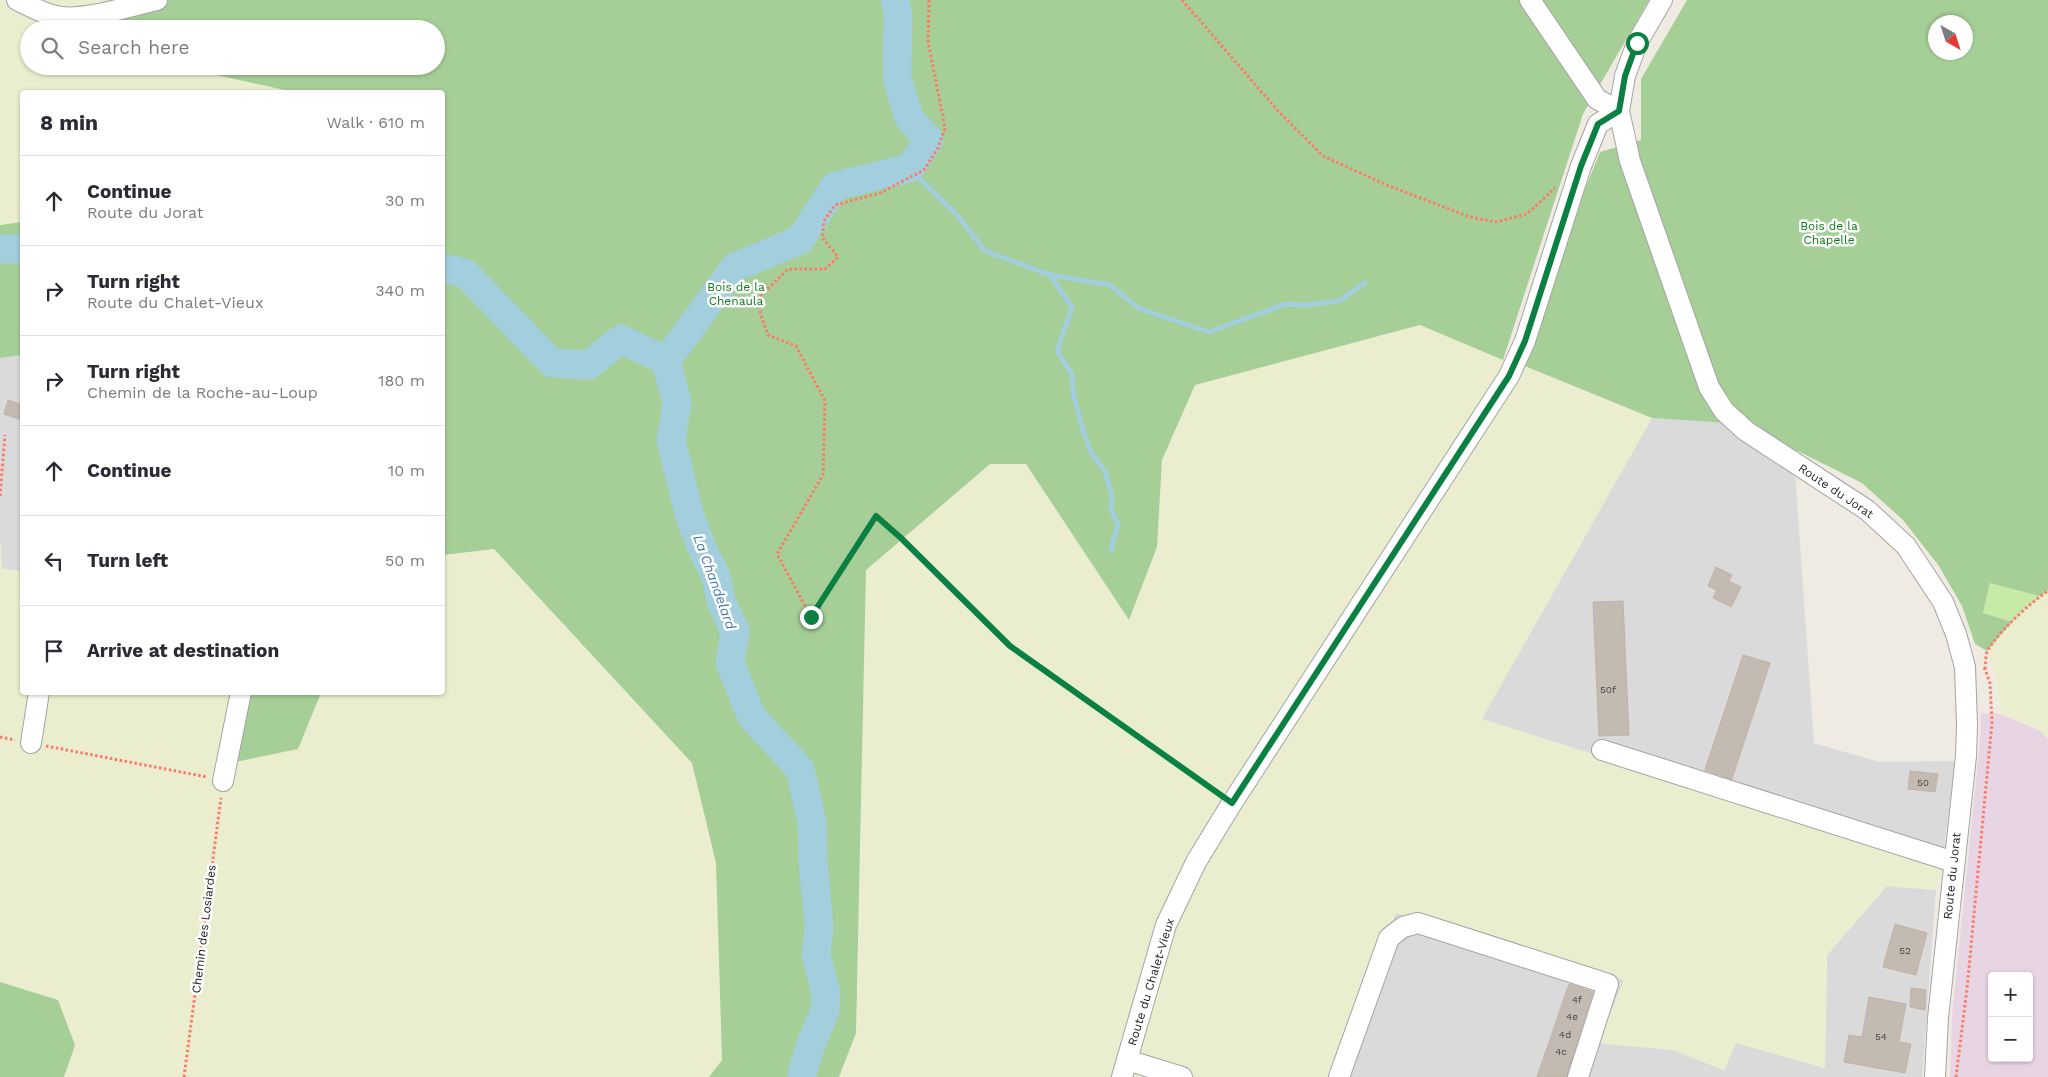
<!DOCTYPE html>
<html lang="en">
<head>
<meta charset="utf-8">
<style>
  body { margin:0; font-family:"Work Sans",sans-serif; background:#f7f7f7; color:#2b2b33 }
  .controls { position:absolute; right:15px; bottom:15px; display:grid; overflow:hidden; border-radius:5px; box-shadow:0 1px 4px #0004 }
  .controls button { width:45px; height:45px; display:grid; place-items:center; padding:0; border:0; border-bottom:1px solid #e1e1e2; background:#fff; color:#2b2b33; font:25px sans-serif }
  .compass { position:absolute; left:1928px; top:15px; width:45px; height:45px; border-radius:50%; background:#fff; box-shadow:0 1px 4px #0004; rotate:141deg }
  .stop { position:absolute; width:15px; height:15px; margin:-11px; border:4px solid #0b8043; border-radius:50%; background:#fff }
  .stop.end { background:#0b8043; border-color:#fff; box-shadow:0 1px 5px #0008 }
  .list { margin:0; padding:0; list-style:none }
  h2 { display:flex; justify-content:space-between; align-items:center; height:65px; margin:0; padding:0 20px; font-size:21px }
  h2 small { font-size:16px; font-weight:400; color:#7c7c81 }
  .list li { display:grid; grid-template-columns:32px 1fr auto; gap:15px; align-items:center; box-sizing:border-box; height:90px; padding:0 20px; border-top:1px solid #e1e1e2 }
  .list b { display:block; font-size:19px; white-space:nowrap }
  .list p { margin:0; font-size:16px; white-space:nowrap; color:#7c7c81 }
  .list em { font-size:16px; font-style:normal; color:#7c7c81 }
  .icon { flex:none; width:28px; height:28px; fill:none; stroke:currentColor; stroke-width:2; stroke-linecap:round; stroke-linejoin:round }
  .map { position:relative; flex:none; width:2048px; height:1077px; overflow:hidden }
  .search { position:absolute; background:#fff; box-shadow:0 1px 4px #0004; left:20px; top:20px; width:425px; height:55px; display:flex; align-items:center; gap:12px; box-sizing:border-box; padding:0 18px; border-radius:28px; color:#7c7c81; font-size:19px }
  .panel { position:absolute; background:#fff; box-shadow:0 1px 4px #0004; left:20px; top:90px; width:425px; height:605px; border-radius:5px }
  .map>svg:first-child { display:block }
  .residential { fill:#dbdada }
  .industrial { fill:#e8d5e4; fill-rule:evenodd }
  .farmland { fill:#ebeece }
  .grass { fill:#c7eaa8 }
  .forest { fill:#a6cf97; fill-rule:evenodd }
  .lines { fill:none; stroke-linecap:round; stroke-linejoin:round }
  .stream { stroke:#a2cedd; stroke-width:5 }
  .river { stroke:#a2cedd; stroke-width:29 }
  .building { fill:#c3bab2; stroke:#c1b2a5 }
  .minor-casing { stroke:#a4a4a4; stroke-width:22 }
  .path { stroke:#fc7a67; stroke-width:3; stroke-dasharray:2.5 2.5; stroke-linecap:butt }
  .minor { stroke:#fff; stroke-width:20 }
  .route { stroke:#0b8043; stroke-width:6 }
  .labels { text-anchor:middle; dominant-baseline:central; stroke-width:5; stroke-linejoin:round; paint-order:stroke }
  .number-label { font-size:10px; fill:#464442 }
  .park-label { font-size:12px; fill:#097d16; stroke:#fff }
  .street-label { font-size:12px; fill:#1d1d1d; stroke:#fff }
  .water-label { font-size:14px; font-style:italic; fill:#4879ae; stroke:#fff }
</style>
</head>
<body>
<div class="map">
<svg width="2048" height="1077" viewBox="0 0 2048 1077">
  <rect width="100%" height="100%" fill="#efebe3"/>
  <!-- residential -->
  <g class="residential">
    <polygon points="22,355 22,571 2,569 0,538 0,358"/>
    <polygon points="1652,418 1730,423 1795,473 1814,743 1879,762 1955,761 1942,867 1481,719"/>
    <polygon points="1887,886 1936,890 1922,1077 1332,1077 1347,1043 1396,913 1624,980 1598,1043 1673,1050 1724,1070 1736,1043 1825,1068 1827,955"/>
  </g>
  <!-- industrial -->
  <path class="industrial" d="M1981,713L2001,714L2039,730L2048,739V1077H1950L1952,1016L1980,741ZM1992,976H2029V1058H1992Z"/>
  <!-- farmland -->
  <g class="farmland">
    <polygon points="0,0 157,0 61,17 61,29 29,29 29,66 176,66 294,92 22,92 22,222 0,225"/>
    <polygon points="1420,325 1652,418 1482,719 1689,784 1942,867 1936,890 1886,886 1827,955 1825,1068 1736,1043 1724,1070 1673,1050 1598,1043 1624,980 1396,913 1347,1043 1332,1077 839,1077 856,1033 866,570 990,464 1026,464 1129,620 1157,547 1162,460 1194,385"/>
    <polygon points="0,538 2,569 22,571 22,692 248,693 298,749 321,693 442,692 443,555 494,549 692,763 716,863 722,1060 709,1077 64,1077 75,1045 58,1000 0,982"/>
    <polygon points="2048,591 2048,739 2039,730 2001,714 1997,682 1987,651 2012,622 2039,596"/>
  </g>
  <!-- grass -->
  <polygon class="grass" points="1990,583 2040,596 2012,622 1983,613"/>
  <!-- forest -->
  <g class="forest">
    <polygon points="157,0 1649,0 1583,114 1503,360 1420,325 1195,385 1162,460 1157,547 1129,620 1026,464 990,464 866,570 856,1033 839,1077 709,1077 722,1060 716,863 692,763 494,549 443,555 442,92 294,92 176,66 436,66 436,29 61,29 61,17"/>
    <path d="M1687,0H2048V591L2040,596L1990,583L1983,613L2012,622L1987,651L1975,644L1962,606L1939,566L1903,520L1862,483L1743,424L1652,418L1515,362L1600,152L1641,140V79ZM1936,22H1966V52H1936Z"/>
    <polygon points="22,222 22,355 0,358 0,225"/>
    <polygon points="248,693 321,693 298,749 235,762"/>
    <polygon points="0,982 58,1000 75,1045 64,1077 0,1077"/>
  </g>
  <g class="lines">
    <!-- stream -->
    <g class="stream">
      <polyline points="910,168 911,169"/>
      <polyline points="921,180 957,215 985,251 1050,275 1110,285 1140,309 1209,332 1285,304 1305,305 1339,301 1365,283"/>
      <path d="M1050,275L1072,307C1068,323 1060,336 1058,352L1072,375L1073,393L1083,430L1091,453L1105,471L1112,496L1111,510L1118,524L1111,550"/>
    </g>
    <!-- river -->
    <g class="river">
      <polyline points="0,249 22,249"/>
      <polyline points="442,268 465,273 552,363 589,365 621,339 666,361 735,267 800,240 835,186 910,168 929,140 909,118 897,77 898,15 895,0"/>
      <polyline points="666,361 677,402 671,440 690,517 703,551 716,576 721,601 735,631 730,663 752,717 800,769 812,822 813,860 819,927 816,955 826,993 825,1011 812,1041 803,1070 802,1077"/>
    </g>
  </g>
  <!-- building -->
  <g class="building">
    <polygon points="8,400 22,405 22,420 4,414"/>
    <polygon points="1716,567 1732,575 1729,581 1741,587 1731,607 1713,598 1717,590 1708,586"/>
    <polygon points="1623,601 1629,735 1599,736 1593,602"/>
    <polygon points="1743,655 1770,663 1732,779 1705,770"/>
    <polygon points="1910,771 1938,774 1935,792 1908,789"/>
    <polygon points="1895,924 1927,933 1916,975 1883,967"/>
    <polygon points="1569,984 1593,992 1566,1077 1537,1077"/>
    <polygon points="1911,988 1926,990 1925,1010 1910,1007"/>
    <polygon points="1869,997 1906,1004 1899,1042 1911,1044 1905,1073 1844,1062 1849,1035 1862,1037"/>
  </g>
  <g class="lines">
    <!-- minor casing -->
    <g class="minor-casing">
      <g id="minor">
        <path d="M17,0C31,7 46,15 61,17C88,20 130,6 157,0"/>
        <polyline points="1662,0 1637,43 1625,76 1619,111 1630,161 1709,387 1724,411 1746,431 1867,510 1906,546 1943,602 1956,634 1965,667 1967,725 1966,756 1938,1018 1935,1077"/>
        <polyline points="31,743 39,692"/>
        <polyline points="1602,750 1954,862"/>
        <polyline points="223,781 241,692"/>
        <polyline points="1127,1060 1182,1077"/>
        <polyline points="1122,1077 1166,925 1196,862 1232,803 1509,376 1525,341 1581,166 1598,124 1619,111 1597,99 1530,0"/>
        <polyline points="1339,1077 1389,938 1403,927 1418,923 1608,984 1578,1077"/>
      </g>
    </g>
    <!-- path -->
    <g class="path">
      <polyline points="929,0 928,41 945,128 938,148 924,170 880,193 835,205 824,221 822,237 838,257 825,269 788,269 756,300 768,335 796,346 825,401 823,475 777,554 811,617 876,516 901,538 1010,646 1218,794"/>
      <polyline points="1182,0 1279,112 1323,156 1389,186 1470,217 1496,222 1527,214 1555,188"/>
      <polyline points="0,496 5,435"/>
      <path d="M1985,669C1986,663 1985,655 1988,650C1999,631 2030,603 2048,591"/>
      <polyline points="0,737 15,740"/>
      <polyline points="46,746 207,777"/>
      <polyline points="184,1077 221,798"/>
      <polyline points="1956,1077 1967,989 1992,722 1990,683 1985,669 1981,668"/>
    </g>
    <!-- minor -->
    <use href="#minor" class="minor"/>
  </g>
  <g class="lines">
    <!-- route -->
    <polyline class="route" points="811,617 876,516 901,538 1010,646 1232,803 1509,376 1525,341 1581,166 1598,124 1619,111 1625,76 1637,43"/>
  </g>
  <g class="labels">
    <!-- number labels -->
    <g class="number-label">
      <text x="1608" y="689">50f</text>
      <text x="1923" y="782">50</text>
      <text x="1905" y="950">52</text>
      <text x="1577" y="999">4f</text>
      <text x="1572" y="1016">4e</text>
      <text x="1565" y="1034">4d</text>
      <text x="1881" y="1036">54</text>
      <text x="1561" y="1051">4c</text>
    </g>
    <!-- park labels -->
    <g class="park-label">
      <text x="1829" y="226">Bois de la<tspan x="1829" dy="14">Chapelle</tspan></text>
      <text x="736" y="287">Bois de la<tspan x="736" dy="14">Chenaula</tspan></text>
    </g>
    <!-- street labels -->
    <g class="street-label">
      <text transform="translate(1836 491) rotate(34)">Route du Jorat</text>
      <text transform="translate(1952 876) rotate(-84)">Route du Jorat</text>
      <text transform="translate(204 929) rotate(-83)">Chemin des Losiardes</text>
      <text transform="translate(1151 982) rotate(-73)">Route du Chalet-Vieux</text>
    </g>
    <!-- water labels -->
    <g class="water-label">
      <text transform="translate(715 582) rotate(70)">La Chandelard</text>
    </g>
  </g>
</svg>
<div class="controls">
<button>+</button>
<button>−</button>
</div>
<svg class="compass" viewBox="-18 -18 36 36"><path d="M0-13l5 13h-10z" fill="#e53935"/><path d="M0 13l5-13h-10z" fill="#7c7c81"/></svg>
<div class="stop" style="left:1637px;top:43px"></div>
<div class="stop end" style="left:811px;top:617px"></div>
<div class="search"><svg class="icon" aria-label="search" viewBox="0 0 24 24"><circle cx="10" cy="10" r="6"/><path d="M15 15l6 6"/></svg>Search here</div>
<section class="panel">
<h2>8 min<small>Walk · 610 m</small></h2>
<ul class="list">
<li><svg class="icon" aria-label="ahead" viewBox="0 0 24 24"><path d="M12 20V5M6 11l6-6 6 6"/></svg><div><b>Continue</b><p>Route du Jorat</p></div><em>30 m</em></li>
<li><svg class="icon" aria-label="right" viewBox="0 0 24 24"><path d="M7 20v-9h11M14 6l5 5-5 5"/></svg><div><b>Turn right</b><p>Route du Chalet-Vieux</p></div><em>340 m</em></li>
<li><svg class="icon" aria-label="right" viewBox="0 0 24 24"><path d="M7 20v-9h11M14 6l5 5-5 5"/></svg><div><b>Turn right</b><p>Chemin de la Roche-au-Loup</p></div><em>180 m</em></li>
<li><svg class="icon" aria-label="ahead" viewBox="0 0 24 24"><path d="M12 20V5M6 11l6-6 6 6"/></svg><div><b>Continue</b></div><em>10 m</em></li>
<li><svg class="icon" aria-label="left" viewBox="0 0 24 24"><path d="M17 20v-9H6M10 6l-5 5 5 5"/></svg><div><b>Turn left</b></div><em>50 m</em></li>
<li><svg class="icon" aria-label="arrive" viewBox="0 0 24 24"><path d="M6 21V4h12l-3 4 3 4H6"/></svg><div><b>Arrive at destination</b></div></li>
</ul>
</section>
</div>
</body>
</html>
